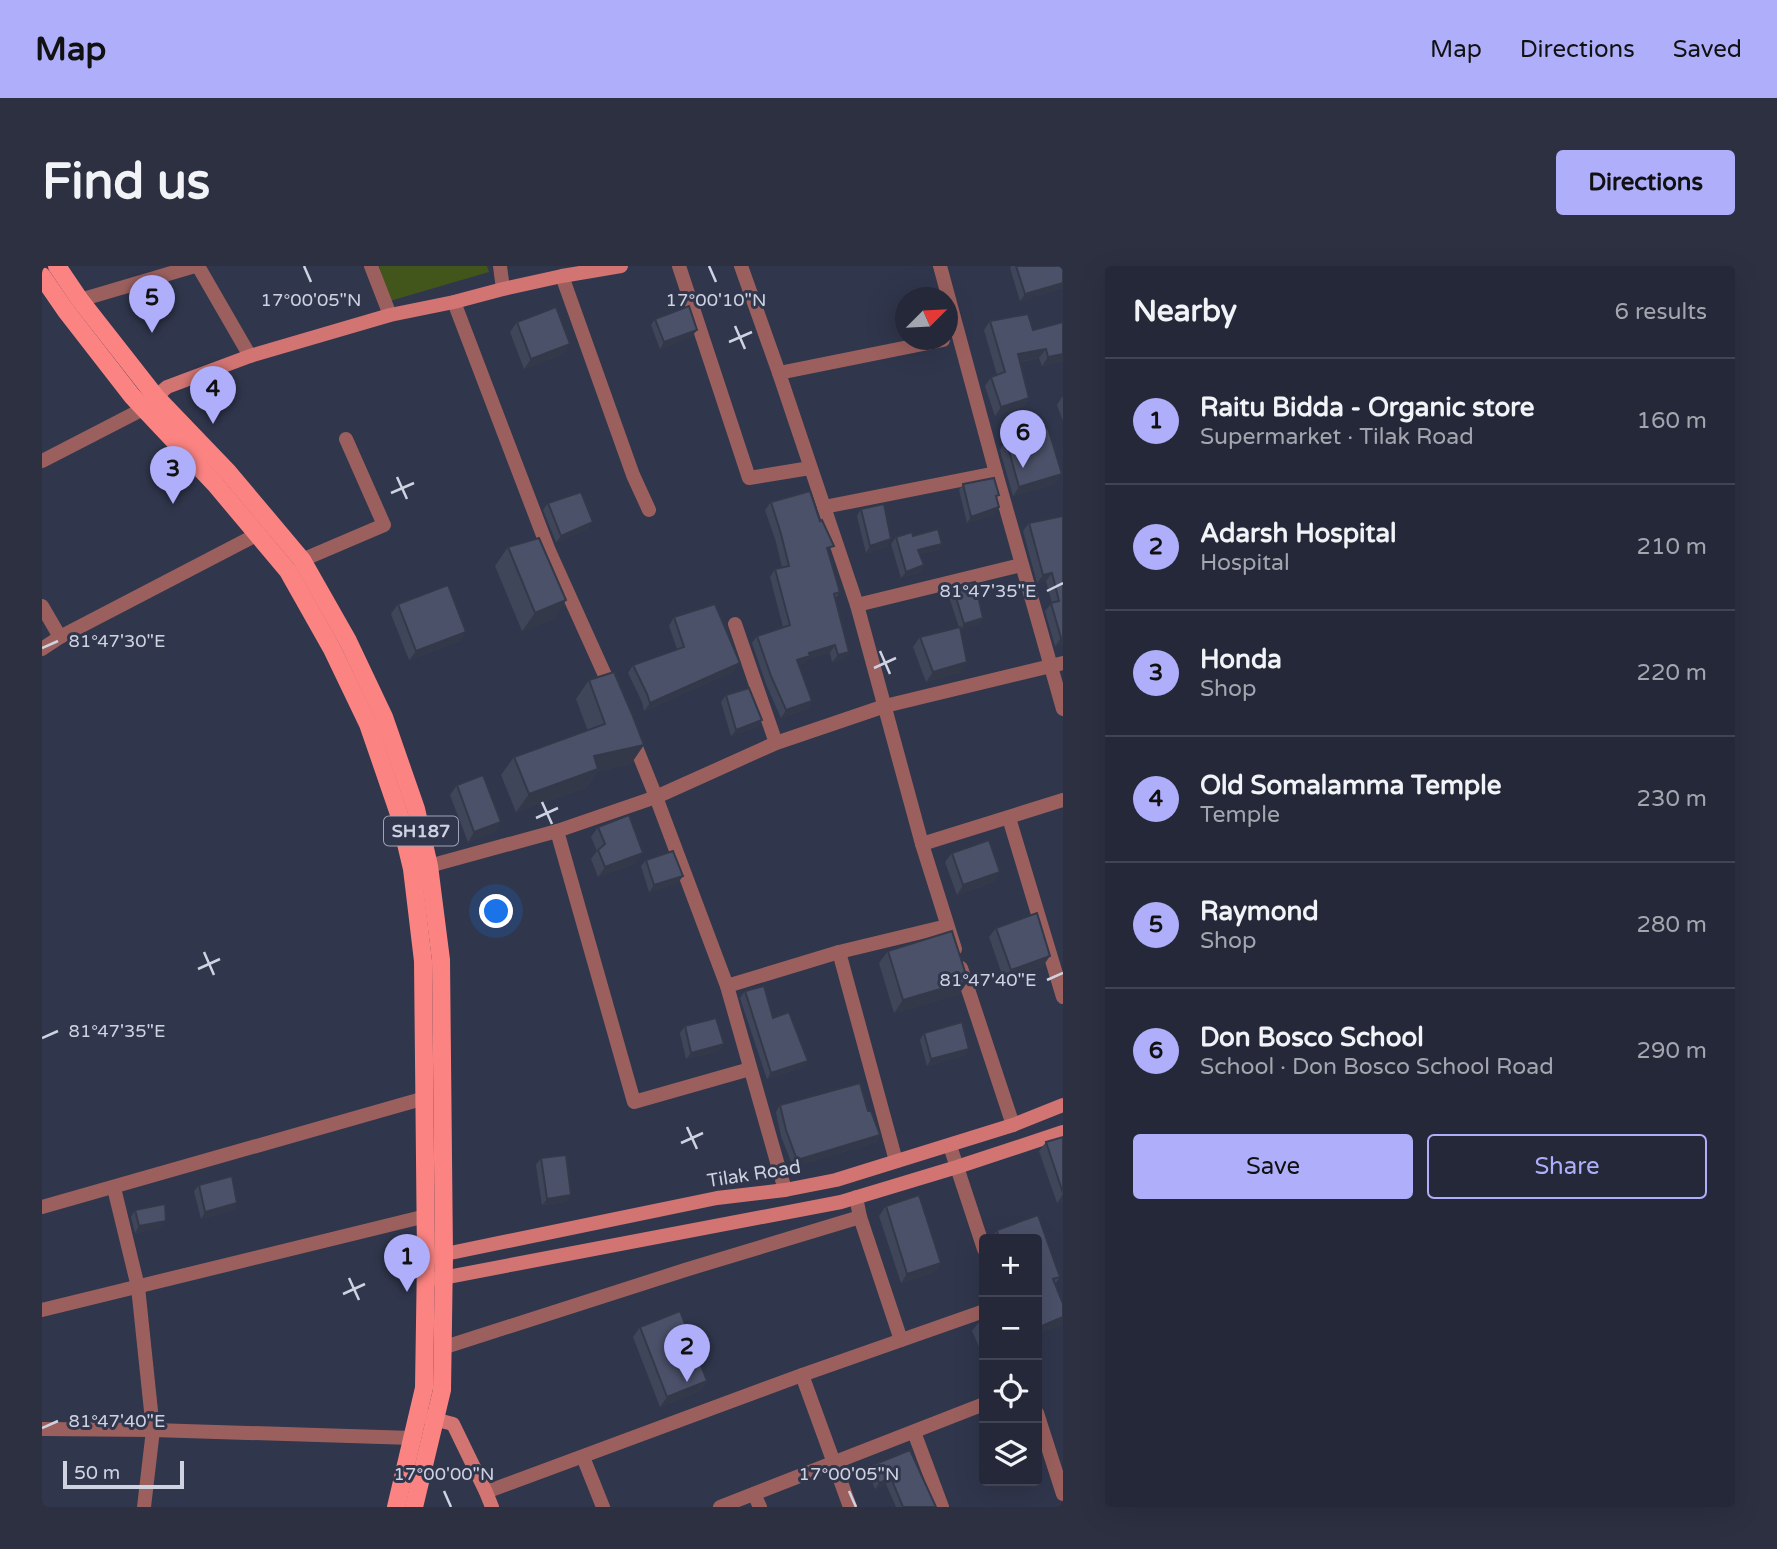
<!DOCTYPE html>
<html lang="en">
<head>
<meta charset="utf-8">
<style>
  body { margin:0; font-family:"Varela Round",sans-serif; background:#2c3041; color:#f1f3f6 }
  .controls { position:absolute; right:21px; bottom:21px; display:grid; overflow:hidden; border-radius:7px; box-shadow:0 7px 28px #0002 }
  .controls button { width:63px; height:63px; display:grid; place-items:center; padding:0; border:0; border-bottom:2px solid #414453; background:#242839; color:#f1f3f6; font:35px sans-serif }
  .compass { position:absolute; left:853px; top:21px; width:63px; height:63px; border-radius:50%; background:#242839; box-shadow:0 7px 28px #0002; rotate:66deg }
  .scale { position:absolute; left:21px; bottom:18px; width:121px; box-sizing:border-box; padding-left:7px; border:4px solid #ced2e1; border-top:0; font-size:19px; line-height:24px; white-space:nowrap; color:#ced2e1; -webkit-text-stroke:5px #30364c; paint-order:stroke }
  .you { position:absolute; left:455px; top:646px; width:24px; height:24px; margin:-18px; border:5px solid #fff; border-radius:50%; background:#1a73e8; box-shadow:0 0 0 10px #1a73e833 }
  .badge { display:grid; place-items:center; width:46px; height:46px; border-radius:50%; background:#afaefa; color:#111; font-size:23px; font-weight:700 }
  .pin { position:absolute; translate:-50% -58px; filter:drop-shadow(0 2px 4px #0008) }
  .pin::after { content:''; position:absolute; top:37px; width:24px; height:21px; background:inherit; clip-path:polygon(0 0,100% 0,50% 100%) }
  .list { margin:0; padding:0; list-style:none }
  h2 { display:flex; justify-content:space-between; align-items:center; height:91px; margin:0; padding:0 28px; font-size:30px }
  h2 small { font-size:23px; font-weight:400; color:#a3a6ae }
  .list li { display:grid; grid-template-columns:46px 1fr auto; gap:21px; align-items:center; box-sizing:border-box; height:126px; padding:0 28px; border-top:2px solid #414453 }
  .list b { display:block; font-size:26px; white-space:nowrap }
  .list p { margin:0; font-size:23px; white-space:nowrap; color:#a3a6ae }
  .list em { font-size:23px; font-style:normal; color:#a3a6ae }
  .actions { display:flex; gap:14px; padding:21px 28px }
  .actions a { flex:1; padding:16px 0; border:2px solid #afaefa; border-radius:7px; text-align:center; font-size:24px; color:#afaefa }
  .actions .main { background:#afaefa; color:#111 }
  .icon { flex:none; width:38px; height:38px; fill:none; stroke:currentColor; stroke-width:2; stroke-linecap:round; stroke-linejoin:round }
  .map { position:relative; flex:none; width:1021px; height:1241px; overflow:hidden; border-radius:7px }
  header { display:flex; align-items:center; gap:42px; box-sizing:border-box; height:98px; padding:0 35px; background:#afaefa; color:#111 }
  header strong { font-size:33px }
  nav { display:flex; gap:38px; margin-inline-start:auto; font-size:24px }
  .intro { display:flex; align-items:center; justify-content:space-between; box-sizing:border-box; height:168px; padding:0 42px }
  h1 { margin:0; font-size:49px }
  .button { padding:18px 32px; border-radius:7px; background:#afaefa; color:#111; font-size:24px; font-weight:700 }
  main { display:flex; gap:42px; padding:0 42px }
  aside { flex:1; background:#242839; border-radius:7px; box-shadow:0 7px 28px #0002 }
  .map>svg:first-child { display:block }
  .green { fill:#42551b }
  .lines { fill:none; stroke-linecap:round; stroke-linejoin:round }
  .street { stroke:#9b605e; stroke-width:14 }
  .secondary { stroke:#d17472; stroke-width:14 }
  .primary { stroke:#fb8482; stroke-width:18 }
  .wall { fill:#40465a }
  .shaded-wall { fill:#34394a }
  .building { fill:#4b5169; stroke:#34394a; stroke-width:2 }
  .ticks { fill:none; stroke:#ced2e1; stroke-width:2.5 }
  .labels { text-anchor:middle; dominant-baseline:central; stroke-width:6; stroke-linejoin:round; paint-order:stroke }
  .shield { fill:#30364c; stroke:#9fa3b4; stroke-width:2 }
  .shield-label { font-size:18px; font-weight:bold; fill:#ced2e1 }
  .street-label { font-size:19px; fill:#ced2e1; stroke:#30364c }
  .ticks-label { font-size:18px; text-anchor:middle; fill:#ced2e1; stroke:#30364c; stroke-width:6; stroke-linejoin:round; paint-order:stroke }
</style>
</head>
<body>
<header>
<strong>Map</strong>
<nav><a>Map</a><a>Directions</a><a>Saved</a></nav>
</header>
<div class="intro"><h1>Find us</h1><a class="button">Directions</a></div>
<main>
<div class="map">
<svg width="1021" height="1241" viewBox="0 0 1021 1241">
  <rect width="100%" height="100%" fill="#30364c"/>
  <!-- green -->
  <polygon class="green" points="337,0 445,0 447,6 348,35"/>
  <g class="lines">
    <!-- street -->
    <g class="street">
      <polyline points="156,0 208,90"/>
      <polyline points="329,0 348,49"/>
      <polyline points="458,0 461,23"/>
      <polyline points="637,0 707,212 768,202"/>
      <polyline points="699,0 737,107 815,339 880,578 913,683"/>
      <polyline points="898,0 954,207 1021,443"/>
      <polyline points="520,10 591,209 607,244"/>
      <polyline points="38,34 153,0"/>
      <polyline points="412,36 507,285 571,427"/>
      <polyline points="737,107 901,74"/>
      <polyline points="0,195 101,143"/>
      <polyline points="782,241 954,207"/>
      <polyline points="260,294 342,259 304,173"/>
      <polyline points="815,339 979,299"/>
      <polyline points="0,340 18,371"/>
      <polyline points="693,358 734,477"/>
      <polyline points="0,383 18,371 216,268"/>
      <polyline points="590,471 614,531 685,720 743,924"/>
      <polyline points="967,552 1021,731"/>
      <polyline points="515,565 592,836 708,803"/>
      <polyline points="880,578 1021,534"/>
      <polyline points="387,600 515,565 614,531 734,477 843,440 1021,397"/>
      <polyline points="797,686 854,895"/>
      <polyline points="919,702 971,859"/>
      <polyline points="685,720 797,686 905,660"/>
      <polyline points="908,880 942,983"/>
      <polyline points="72,922 96,1021 111,1164 102,1241"/>
      <polyline points="814,931 818,951 859,1074"/>
      <polyline points="0,941 383,832"/>
      <polyline points="0,1044 384,950"/>
      <polyline points="400,1082 643,1004 818,951"/>
      <polyline points="760,1109 808,1241"/>
      <polyline points="995,1147 1021,1228"/>
      <polyline points="0,1163 111,1164 371,1172"/>
      <polyline points="872,1166 900,1241"/>
      <polyline points="541,1191 561,1241"/>
      <polyline points="444,1226 760,1109 942,1045"/>
      <polyline points="712,1228 718,1241"/>
      <polyline points="678,1241 942,1138"/>
    </g>
    <!-- secondary -->
    <g class="secondary">
      <polyline points="107,137 125,121 208,90 348,49 412,36 461,23 520,10 579,0"/>
      <polyline points="384,992 675,932 743,924 794,914 971,859 1021,839"/>
      <polyline points="395,1013 799,936 915,901 1021,866"/>
      <polyline points="384,1151 411,1158 444,1226 450,1241"/>
    </g>
    <!-- primary -->
    <g class="primary">
      <polyline points="15,0 38,34 114,131 186,206 260,294 306,375 342,451 374,543 387,600 399,694 402,989 400,1124 372,1241"/>
      <polyline points="0,10 24,45 90,130 173,218 246,305 290,383 326,458 357,548 370,603 381,695 384,992 382,1122 354,1241"/>
    </g>
  </g>
  <!-- wall -->
  <g class="wall">
    <polygon points="969,0 1021,0 1021,22 978,35 968,2"/>
    <polygon points="613,53 655,64 650,70 618,83 609,59"/>
    <polygon points="948,55 991,64 1021,56 1021,95 1000,100 997,92 978,96 987,132 981,141 953,150 943,120 949,111 955,109 942,64"/>
    <polygon points="475,56 528,78 521,88 482,103 468,66"/>
    <polygon points="1020,131 1021,131 1021,155 1015,139"/>
    <polygon points="964,174 1013,218 971,230 958,184"/>
    <polygon points="921,218 955,232 957,241 952,248 925,257 917,224"/>
    <polygon points="729,236 787,287 798,326 793,333 807,386 802,393 790,396 788,387 765,393 763,397 757,399 770,435 765,443 739,452 724,418 710,377 715,370 741,361 728,311 733,303 740,301 734,276 723,244"/>
    <polygon points="506,237 546,263 514,276 501,244"/>
    <polygon points="819,243 845,280 824,287 815,250"/>
    <polygon points="1021,250 1021,378 1013,380 1003,345 1010,337 1004,315 995,317 981,265 987,257"/>
    <polygon points="871,270 900,278 896,284 878,288 882,299 878,306 859,312 849,278 854,271"/>
    <polygon points="466,281 524,334 511,353 480,365 453,300"/>
    <polygon points="911,321 941,352 937,358 919,364 918,406 884,416 871,381 878,371 917,361 906,328"/>
    <polygon points="356,338 424,366 417,375 367,394 349,348"/>
    <polygon points="632,351 692,405 602,445 600,436 586,407 591,399 635,383 627,360"/>
    <polygon points="547,414 589,498 555,505 544,522 474,546 459,509 472,491 546,465 534,433"/>
    <polygon points="684,429 720,454 716,460 689,470 679,436"/>
    <polygon points="415,519 459,556 452,566 426,576 408,529"/>
    <polygon points="556,561 594,597 556,611 549,593 555,585 549,571"/>
    <polygon points="910,587 958,606 951,616 915,629 903,596"/>
    <polygon points="604,594 636,617 607,626 599,600"/>
    <polygon points="954,662 1001,700 962,714 947,671"/>
    <polygon points="846,685 926,715 917,728 852,747 837,697"/>
    <polygon points="703,725 731,752 762,801 725,813 698,732"/>
    <polygon points="643,760 677,785 644,793 638,767"/>
    <polygon points="882,767 923,789 885,800 878,774"/>
    <polygon points="738,839 826,845 838,869 834,876 751,901 739,870 734,846"/>
    <polygon points="1021,871 1021,935 1015,937 997,885 1004,876"/>
    <polygon points="499,892 525,936 500,939 494,899"/>
    <polygon points="157,919 195,937 191,944 159,953 152,925"/>
    <polygon points="844,940 899,997 892,1006 859,1017 837,950"/>
    <polygon points="93,944 119,962 93,967 89,951"/>
    <polygon points="996,949 1018,1011 1013,1018 1021,1038 1021,1056 1019,1059 995,1068 995,973 949,973 955,964"/>
    <polygon points="942,1053 942,1092 930,1065 937,1056"/>
    <polygon points="598,1061 665,1115 658,1125 618,1141 591,1071"/>
    <polygon points="831,1199 894,1241 854,1241 844,1218 833,1223 826,1206"/>
  </g>
  <!-- shaded-wall -->
  <g class="shaded-wall">
    <polygon points="1021,17 1021,22 978,35 983,28"/>
    <polygon points="655,64 650,70 618,83 622,76"/>
    <polygon points="528,78 521,88 482,103 489,93"/>
    <polygon points="1004,83 997,92 970,97 976,88"/>
    <polygon points="1021,88 1021,95 1000,100 1006,91"/>
    <polygon points="987,132 981,141 953,150 959,141"/>
    <polygon points="1020,208 1013,218 971,230 977,221"/>
    <polygon points="957,241 952,248 925,257 929,251"/>
    <polygon points="551,256 546,263 514,276 519,270"/>
    <polygon points="849,273 845,280 824,287 828,280"/>
    <polygon points="900,278 896,284 872,290 876,284"/>
    <polygon points="882,299 878,306 859,312 864,306"/>
    <polygon points="1010,307 1004,315 995,317 1001,309"/>
    <polygon points="524,334 511,353 480,365 493,347"/>
    <polygon points="941,352 937,358 918,365 922,358"/>
    <polygon points="424,366 417,375 367,394 374,385"/>
    <polygon points="1021,371 1021,378 1013,380 1019,372"/>
    <polygon points="793,379 788,387 765,393 763,397 750,402 755,394 767,387"/>
    <polygon points="807,386 802,393 790,396 796,389"/>
    <polygon points="925,396 918,406 884,416 891,406"/>
    <polygon points="698,397 692,405 602,445 608,437"/>
    <polygon points="770,435 765,443 739,452 744,444"/>
    <polygon points="720,454 716,460 689,470 694,464"/>
    <polygon points="602,479 589,498 555,505 544,522 474,546 487,528 552,490"/>
    <polygon points="459,556 452,566 426,576 432,566"/>
    <polygon points="601,587 594,597 556,611 563,601"/>
    <polygon points="958,606 951,616 915,629 921,619"/>
    <polygon points="641,610 636,617 607,626 612,619"/>
    <polygon points="1008,690 1001,700 962,714 969,704"/>
    <polygon points="926,715 917,728 852,747 861,734"/>
    <polygon points="682,778 677,785 644,793 649,787"/>
    <polygon points="927,783 923,789 885,800 889,793"/>
    <polygon points="766,795 762,801 725,813 729,807"/>
    <polygon points="838,869 834,876 751,901 755,894"/>
    <polygon points="1021,928 1021,935 1015,937"/>
    <polygon points="529,929 525,936 500,939 505,933"/>
    <polygon points="195,937 191,944 159,953 163,946"/>
    <polygon points="124,955 119,962 93,967 97,960"/>
    <polygon points="899,997 892,1006 859,1017 865,1008"/>
    <polygon points="1021,1051 1021,1056 1019,1059 995,1068 995,1062"/>
    <polygon points="665,1115 658,1125 618,1141 625,1131"/>
    <polygon points="849,1212 844,1218 833,1223 837,1217"/>
  </g>
  <!-- building -->
  <g class="building">
    <polygon points="974,0 1021,0 1021,17 983,28"/>
    <polygon points="647,40 655,64 622,76 613,53"/>
    <polygon points="514,41 528,78 489,93 475,56"/>
    <polygon points="986,48 991,64 1021,56 1021,88 1006,91 1004,83 976,88 987,132 959,141 949,111 963,106 948,55"/>
    <polygon points="1006,162 1020,208 977,221 964,174"/>
    <polygon points="952,212 957,229 954,230 957,241 929,251 921,218"/>
    <polygon points="768,225 778,255 780,254 792,280 785,282 798,326 792,328 807,386 796,389 793,379 767,387 768,390 755,394 770,435 744,444 729,410 715,370 748,359 733,303 747,300 739,268 729,236"/>
    <polygon points="539,226 551,256 519,270 506,237"/>
    <polygon points="842,238 849,273 828,280 819,243"/>
    <polygon points="1021,250 1021,371 1019,372 1009,337 1017,335 1010,307 1001,309 987,257"/>
    <polygon points="896,263 900,278 876,284 882,299 864,306 854,271 870,266 871,270"/>
    <polygon points="497,272 524,334 493,347 466,281"/>
    <polygon points="933,316 941,352 922,358 911,321"/>
    <polygon points="406,319 424,366 374,385 356,338"/>
    <polygon points="673,338 698,397 608,437 605,428 591,399 642,381 632,351"/>
    <polygon points="918,361 925,396 891,406 878,371"/>
    <polygon points="572,406 590,448 602,479 552,490 556,503 487,528 472,491 563,458 547,414"/>
    <polygon points="707,422 720,454 694,464 684,429"/>
    <polygon points="441,509 459,556 432,566 415,519"/>
    <polygon points="587,549 601,587 563,601 556,584 563,578 556,561"/>
    <polygon points="947,574 958,606 921,619 910,587"/>
    <polygon points="631,585 641,610 612,619 604,594"/>
    <polygon points="995,647 1008,690 969,704 954,662"/>
    <polygon points="910,665 926,715 861,734 846,685"/>
    <polygon points="722,720 731,752 747,746 766,795 729,807 703,725"/>
    <polygon points="674,752 682,778 649,787 643,760"/>
    <polygon points="920,756 927,783 889,793 882,767"/>
    <polygon points="818,817 826,845 829,845 838,869 755,894 744,864 738,839"/>
    <polygon points="1021,871 1021,927 1004,876"/>
    <polygon points="524,889 529,929 505,933 499,892"/>
    <polygon points="190,910 195,937 163,946 157,919"/>
    <polygon points="877,929 899,997 865,1008 844,940"/>
    <polygon points="123,938 124,955 97,960 93,944"/>
    <polygon points="996,949 1018,1011 1011,1013 1021,1038 1021,1051 995,1062 995,973 957,973 955,964"/>
    <polygon points="638,1045 665,1115 625,1131 598,1061"/>
    <polygon points="942,1053 942,1069 937,1056"/>
    <polygon points="868,1184 894,1241 861,1241 849,1212 837,1217 831,1199"/>
  </g>
  <!-- ticks -->
  <path class="ticks" d="M262,0L269,16M667,0L674,16M693,60L703,83M687,76L710,66M355,211L365,233M349,227L372,217M1005,325L1021,317M0,382L16,375M838,385L848,408M832,402L854,392M500,536L510,558M494,552L516,542M162,686L172,709M156,703L178,693M1005,714L1021,707M0,772L16,765M645,861L655,883M639,877L661,867M307,1012L317,1034M301,1028L323,1018M0,1162L16,1155M402,1225L409,1241M807,1225L814,1241"/>
  <g class="labels">
    <!-- shield labels -->
    <rect class="shield" x="342" y="550.5" width="74" height="29" rx="5"/>
    <g class="shield-label">
      <text x="379" y="565">SH187</text>
    </g>
    <!-- street labels -->
    <g class="street-label">
      <text transform="translate(712 908) rotate(-9)">Tilak Road</text>
    </g>
  </g>
  <g class="ticks-label">
    <text x="269" y="40">17°00'05"N</text>
    <text x="674" y="40">17°00'10"N</text>
    <text x="946" y="331">81°47'35"E</text>
    <text x="75" y="381">81°47'30"E</text>
    <text x="946" y="720">81°47'40"E</text>
    <text x="75" y="771">81°47'35"E</text>
    <text x="75" y="1161">81°47'40"E</text>
    <text x="402" y="1214">17°00'00"N</text>
    <text x="807" y="1214">17°00'05"N</text>
  </g>
</svg>
<div class="controls">
<button>+</button>
<button>−</button>
<button><svg class="icon" aria-label="locate" viewBox="0 0 24 24"><circle cx="12" cy="12" r="6"/><path d="M12 2v4M12 18v4M2 12h4M18 12h4"/></svg></button>
<button><svg class="icon" aria-label="layers" viewBox="0 0 24 24"><path d="M12 4l9 5-9 5-9-5zM3 14l9 5 9-5"/></svg></button>
</div>
<svg class="compass" viewBox="-18 -18 36 36"><path d="M0-13l5 13h-10z" fill="#e53935"/><path d="M0 13l5-13h-10z" fill="#a3a6ae"/></svg>
<div class="scale">50 m</div>
<div class="you"></div>
<div class="pin badge" style="left:365px;top:1026px">1</div>
<div class="pin badge" style="left:645px;top:1116px">2</div>
<div class="pin badge" style="left:131px;top:238px">3</div>
<div class="pin badge" style="left:171px;top:158px">4</div>
<div class="pin badge" style="left:110px;top:67px">5</div>
<div class="pin badge" style="left:981px;top:202px">6</div>
</div>
<aside>
<h2>Nearby<small>6 results</small></h2>
<ul class="list">
<li><span class="badge">1</span><div><b>Raitu Bidda - Organic store</b><p>Supermarket · Tilak Road</p></div><em>160 m</em></li>
<li><span class="badge">2</span><div><b>Adarsh Hospital</b><p>Hospital</p></div><em>210 m</em></li>
<li><span class="badge">3</span><div><b>Honda</b><p>Shop</p></div><em>220 m</em></li>
<li><span class="badge">4</span><div><b>Old Somalamma Temple</b><p>Temple</p></div><em>230 m</em></li>
<li><span class="badge">5</span><div><b>Raymond</b><p>Shop</p></div><em>280 m</em></li>
<li><span class="badge">6</span><div><b>Don Bosco School</b><p>School · Don Bosco School Road</p></div><em>290 m</em></li>
</ul>
<div class="actions"><a class="main">Save</a><a>Share</a></div>
</aside>
</main>
</body>
</html>
